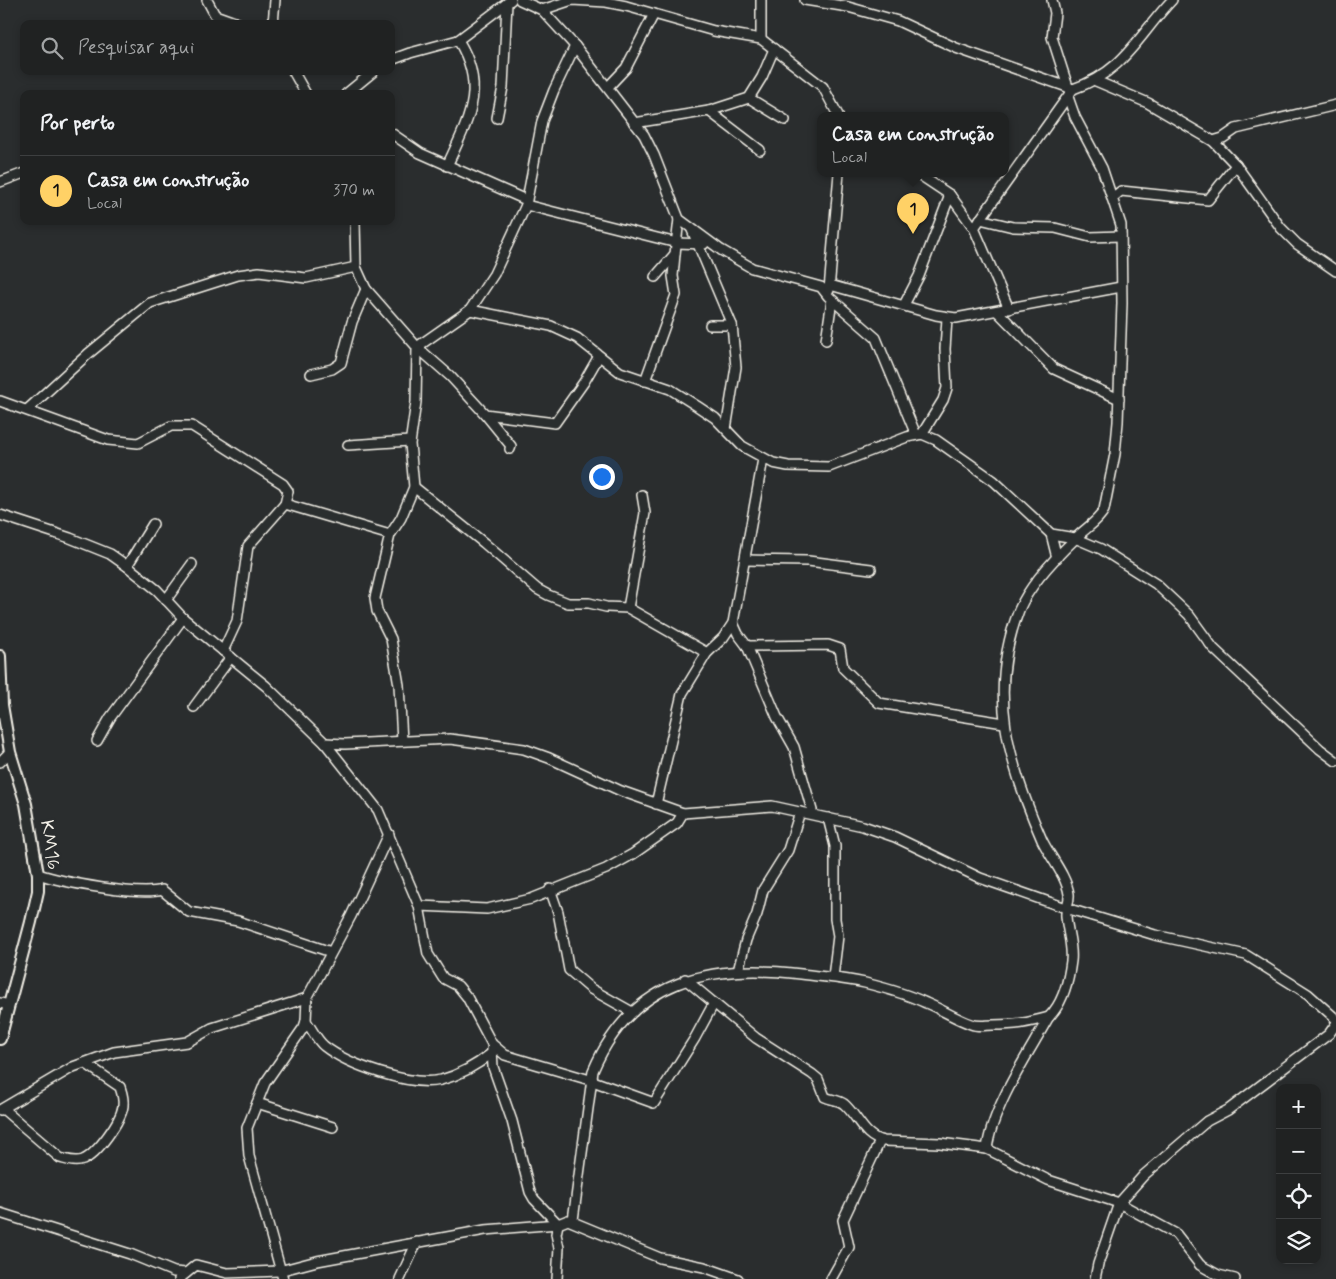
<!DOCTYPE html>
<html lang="pt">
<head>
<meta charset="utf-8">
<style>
  body { margin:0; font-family:Mynerve,sans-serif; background:#2d2f2f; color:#f1f3f6 }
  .controls { position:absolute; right:15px; bottom:15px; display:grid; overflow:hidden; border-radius:10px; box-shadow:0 2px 8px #0003 }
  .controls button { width:45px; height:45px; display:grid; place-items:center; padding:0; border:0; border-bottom:1px solid #3d3f40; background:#202222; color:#f1f3f6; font:25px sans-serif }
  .you { position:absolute; left:601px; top:476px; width:18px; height:18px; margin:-12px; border:4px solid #fff; border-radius:50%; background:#1a73e8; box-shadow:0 0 0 8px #1a73e833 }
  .badge { display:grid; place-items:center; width:32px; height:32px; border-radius:50%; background:#ffd166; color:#111; font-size:16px; font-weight:700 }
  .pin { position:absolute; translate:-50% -41px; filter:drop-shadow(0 1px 2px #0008) }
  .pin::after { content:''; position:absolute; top:26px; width:18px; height:15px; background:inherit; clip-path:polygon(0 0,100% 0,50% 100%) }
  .popup { position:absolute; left:817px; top:112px; width:192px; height:65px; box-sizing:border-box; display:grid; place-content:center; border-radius:10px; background:#202222; filter:drop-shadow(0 1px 4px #0005); font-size:16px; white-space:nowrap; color:#a2a4a5 }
  .popup b { font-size:19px; color:#f1f3f6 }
  .popup::after { content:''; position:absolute; left:50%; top:100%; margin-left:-10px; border:10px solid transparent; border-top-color:#202222 }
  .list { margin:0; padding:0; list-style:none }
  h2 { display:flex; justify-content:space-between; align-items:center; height:65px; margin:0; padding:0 20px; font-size:21px }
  h2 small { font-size:16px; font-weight:400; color:#a2a4a5 }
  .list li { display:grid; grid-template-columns:32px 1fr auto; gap:15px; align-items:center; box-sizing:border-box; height:70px; padding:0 20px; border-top:1px solid #3d3f40 }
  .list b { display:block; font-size:19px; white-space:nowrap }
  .list p { margin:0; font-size:16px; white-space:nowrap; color:#a2a4a5 }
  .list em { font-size:16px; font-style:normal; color:#a2a4a5 }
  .icon { flex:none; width:28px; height:28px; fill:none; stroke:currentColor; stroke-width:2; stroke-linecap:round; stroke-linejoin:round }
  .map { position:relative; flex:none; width:1336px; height:1279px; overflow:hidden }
  .search { position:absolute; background:#202222; box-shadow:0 2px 8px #0003; left:20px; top:20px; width:375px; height:55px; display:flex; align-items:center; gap:12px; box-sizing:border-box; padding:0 18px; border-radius:10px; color:#a2a4a5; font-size:19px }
  .panel { position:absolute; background:#202222; box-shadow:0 2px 8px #0003; left:20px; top:90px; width:375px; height:135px; border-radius:10px }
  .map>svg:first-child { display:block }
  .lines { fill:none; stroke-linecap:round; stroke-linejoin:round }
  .minor-casing { stroke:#f4f1e8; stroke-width:12 }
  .tertiary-casing { stroke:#f4f1e8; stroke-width:14 }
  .minor { stroke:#2a2d2e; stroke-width:9 }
  .tertiary { stroke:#2a2d2e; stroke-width:10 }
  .labels { text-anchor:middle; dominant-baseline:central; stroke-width:5; stroke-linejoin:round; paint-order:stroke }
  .street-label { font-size:19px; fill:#f4f1e8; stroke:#2a2d2e }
</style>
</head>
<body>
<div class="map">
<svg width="1336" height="1279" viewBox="0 0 1336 1279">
  <rect width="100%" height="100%" fill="#2a2d2e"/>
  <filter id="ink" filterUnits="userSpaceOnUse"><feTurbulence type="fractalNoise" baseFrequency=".02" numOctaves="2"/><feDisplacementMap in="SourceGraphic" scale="10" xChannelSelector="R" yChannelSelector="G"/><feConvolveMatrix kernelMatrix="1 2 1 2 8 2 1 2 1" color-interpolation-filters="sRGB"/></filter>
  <g filter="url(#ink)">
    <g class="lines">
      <!-- minor casing -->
      <g class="minor-casing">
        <g id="minor">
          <polyline points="207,0 215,15 240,24"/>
          <polyline points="520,0 542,10 575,46 644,135 654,155 679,219 721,250 752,268 821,287 828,296 876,338 916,435"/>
          <polyline points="761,0 761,39"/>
          <polyline points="805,0 848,7 898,21 956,48 1073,89"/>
          <polyline points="1052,0 1055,13 1052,37 1068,87"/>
          <polyline points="542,10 572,0 606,2 626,6 714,31 761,39 823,87 838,115"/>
          <polyline points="273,24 275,0"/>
          <polyline points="391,60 410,53 458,40 511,0"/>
          <polyline points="293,71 306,94"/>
          <polyline points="1096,81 1148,103 1213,141 1236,165 1281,228 1297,244 1336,271"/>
          <polyline points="608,87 626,68 654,14"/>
          <polyline points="346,94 374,71"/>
          <polyline points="749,98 785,120"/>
          <polyline points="709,111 760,150"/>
          <polyline points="497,118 503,87 507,3"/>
          <polyline points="634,123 709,111 749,98 762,77 774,49"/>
          <polyline points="391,133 420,153 526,200"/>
          <polyline points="1213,141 1223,138 1236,129 1336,105"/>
          <path d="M447,166C468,120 488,88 458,40"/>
          <polyline points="917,173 950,195 974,228 1009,309"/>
          <polyline points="0,182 24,173"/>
          <polyline points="1112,198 1121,191 1208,200 1236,165"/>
          <polyline points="526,205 677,243 704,244"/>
          <polyline points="980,219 1013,227 1055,228 1090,237 1121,236"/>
          <polyline points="355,221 356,267 366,289 417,347 450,376 485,414 555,423 584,382 599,356"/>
          <path d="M974,228L1073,89C1125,71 1137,37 1172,0"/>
          <polyline points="692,230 732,325 736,367 726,429"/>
          <polyline points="655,277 675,254 679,219"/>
          <polyline points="830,285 936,315 956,318 1121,287"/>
          <polyline points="829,290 839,173"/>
          <polyline points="904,305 919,276 950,195"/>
          <polyline points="470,310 551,326 577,338 620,372 670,389 697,406 715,418 742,446 773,463 788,466 829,467 907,437 922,434 936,440 994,481 1051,534 1075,538 1101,549 1156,584 1189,615 1213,648 1320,749 1336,761"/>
          <polyline points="997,311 1054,369 1119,399"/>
          <polyline points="710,325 732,325"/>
          <polyline points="826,340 832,300"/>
          <polyline points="417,347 470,310 494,274 526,205 542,121 554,90 575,46"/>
          <polyline points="311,374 332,369 341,363 352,322 366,289"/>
          <polyline points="645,381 676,295 673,276 675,254"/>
          <polyline points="0,401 108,440 138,443 171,426 192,426 283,484 288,491 285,504"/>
          <polyline points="28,409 88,354 150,303 238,275 259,272 306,278 356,267"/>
          <polyline points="485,414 511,446 510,449"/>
          <polyline points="922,434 943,400 947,388 945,349 947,318"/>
          <polyline points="348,445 410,441"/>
          <polyline points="414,487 484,543 537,589 548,595 568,603 589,603 606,607 628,608 707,653"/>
          <polyline points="0,515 70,538 110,554 127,566 157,590 183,618 266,686 325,743"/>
          <polyline points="1051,534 1057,558"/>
          <polyline points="745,560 808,561 871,569"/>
          <polyline points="127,566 153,524"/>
          <polyline points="166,600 192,564"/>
          <polyline points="628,608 645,513 642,495"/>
          <polyline points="733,623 738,634 747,646 777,717 794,747 813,814"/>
          <polyline points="747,646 828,645 840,649 843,668 879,703 1004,723"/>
          <polyline points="223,651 237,621 248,546 285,504 390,535"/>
          <polyline points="194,707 231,657"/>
          <polyline points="97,741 110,718 183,618"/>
          <polyline points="402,741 399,685 391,639 377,611 375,598 390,535 401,518 414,487 410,444 416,402 417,347"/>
          <polyline points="0,762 10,752"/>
          <polyline points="656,804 682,694 707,653 723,638 733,623 763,459"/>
          <polyline points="828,818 835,846 835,919 838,936 833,977"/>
          <path d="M38,874C62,882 140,897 162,890L189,912L238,921L331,952"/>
          <polyline points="550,889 558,912 569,970 591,989 632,1012"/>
          <polyline points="419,906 487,909 531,899 606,869 633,854 677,823 683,813"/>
          <polyline points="738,971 746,940 757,914 763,890 788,850 800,812"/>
          <path d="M685,979L756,1038L812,1074L818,1079L825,1097C831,1100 839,1100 844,1104C858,1116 864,1138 884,1141L940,1143L987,1149L1048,1180L1119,1203L1176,1234L1200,1265L1218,1275L1235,1279"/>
          <polyline points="0,1003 9,1005"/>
          <polyline points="714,1003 695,1038 654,1103 590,1080 505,1055 492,1044 467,997 458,986 443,978 428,954 419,906 378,810 325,743 345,744 450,739 524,749 549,758 621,791 683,813 772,806 863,826 895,837 980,878 1066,908 1155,935 1246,955 1308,994 1336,1019"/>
          <path d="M306,1021C312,1029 316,1039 324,1046C348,1065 411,1087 441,1080C460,1075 477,1065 492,1053"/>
          <polyline points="492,1049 493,1067 512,1121 530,1192 534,1199 558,1224"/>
          <polyline points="257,1103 333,1127"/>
          <path d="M3,1109L60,1158C68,1160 75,1163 83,1160C97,1154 121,1121 123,1106C124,1100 122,1093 120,1087L85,1063"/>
          <polyline points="0,1110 73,1067 114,1052 187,1042 212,1028 307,998"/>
          <path d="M987,1149C992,1108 1027,1056 1047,1020C1049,1016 1052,1014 1054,1011C1064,998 1069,977 1071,961C1073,946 1067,931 1066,916C1065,908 1070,902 1069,894C1066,875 1050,857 1042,840C1008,762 987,692 1019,610C1030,584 1055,558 1075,539C1084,529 1098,522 1104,510L1115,454L1118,422L1122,303L1121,225L1102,168L1075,117L1068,97"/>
          <polyline points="0,1213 130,1254 174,1272 186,1273"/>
          <path d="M573,1220L593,1071C632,979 710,963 801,974C823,977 844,978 865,983C885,988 907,994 926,1003C941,1009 956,1019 971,1024C978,1027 986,1025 993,1025C1016,1025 1027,1023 1049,1017"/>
          <polyline points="179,1279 196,1265 227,1273 279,1271 317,1261 485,1230 558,1224 568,1220 660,1258 704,1267 738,1279"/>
          <polyline points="283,1279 249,1156 247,1128 265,1083 304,1027 306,1021 307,998 351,916 389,834"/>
          <polyline points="400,1279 417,1242"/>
          <polyline points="557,1279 559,1248 556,1234 558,1224"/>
          <polyline points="831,1279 849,1247 843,1220 880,1141"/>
          <polyline points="1095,1279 1098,1264 1119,1203 1144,1175 1207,1121 1228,1110 1329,1034 1336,1024"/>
        </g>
      </g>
      <!-- tertiary casing -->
      <g class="tertiary-casing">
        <polyline id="tertiary" points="0,656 2,705 10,752 26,804 38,874 38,891 31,922 0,1039"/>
      </g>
      <!-- minor -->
      <use href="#minor" class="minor"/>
      <!-- tertiary -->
      <use href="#tertiary" class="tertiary"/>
    </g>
  </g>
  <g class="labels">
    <!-- street labels -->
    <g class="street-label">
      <text transform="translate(50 845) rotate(81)">KM16</text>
    </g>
  </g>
</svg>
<div class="controls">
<button>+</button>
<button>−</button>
<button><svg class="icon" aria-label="locate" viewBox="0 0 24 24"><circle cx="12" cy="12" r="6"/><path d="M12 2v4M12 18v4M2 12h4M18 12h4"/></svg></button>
<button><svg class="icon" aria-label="layers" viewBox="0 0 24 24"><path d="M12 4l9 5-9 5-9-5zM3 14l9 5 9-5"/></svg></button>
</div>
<div class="you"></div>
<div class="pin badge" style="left:913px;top:234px">1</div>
<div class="popup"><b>Casa em construção</b>Local</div>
<div class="search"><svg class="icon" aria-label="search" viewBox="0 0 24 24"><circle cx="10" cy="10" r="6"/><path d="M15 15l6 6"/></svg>Pesquisar aqui</div>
<section class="panel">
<h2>Por perto<small></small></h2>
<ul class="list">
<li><span class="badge">1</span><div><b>Casa em construção</b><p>Local</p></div><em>370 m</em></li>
</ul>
</section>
</div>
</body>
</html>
